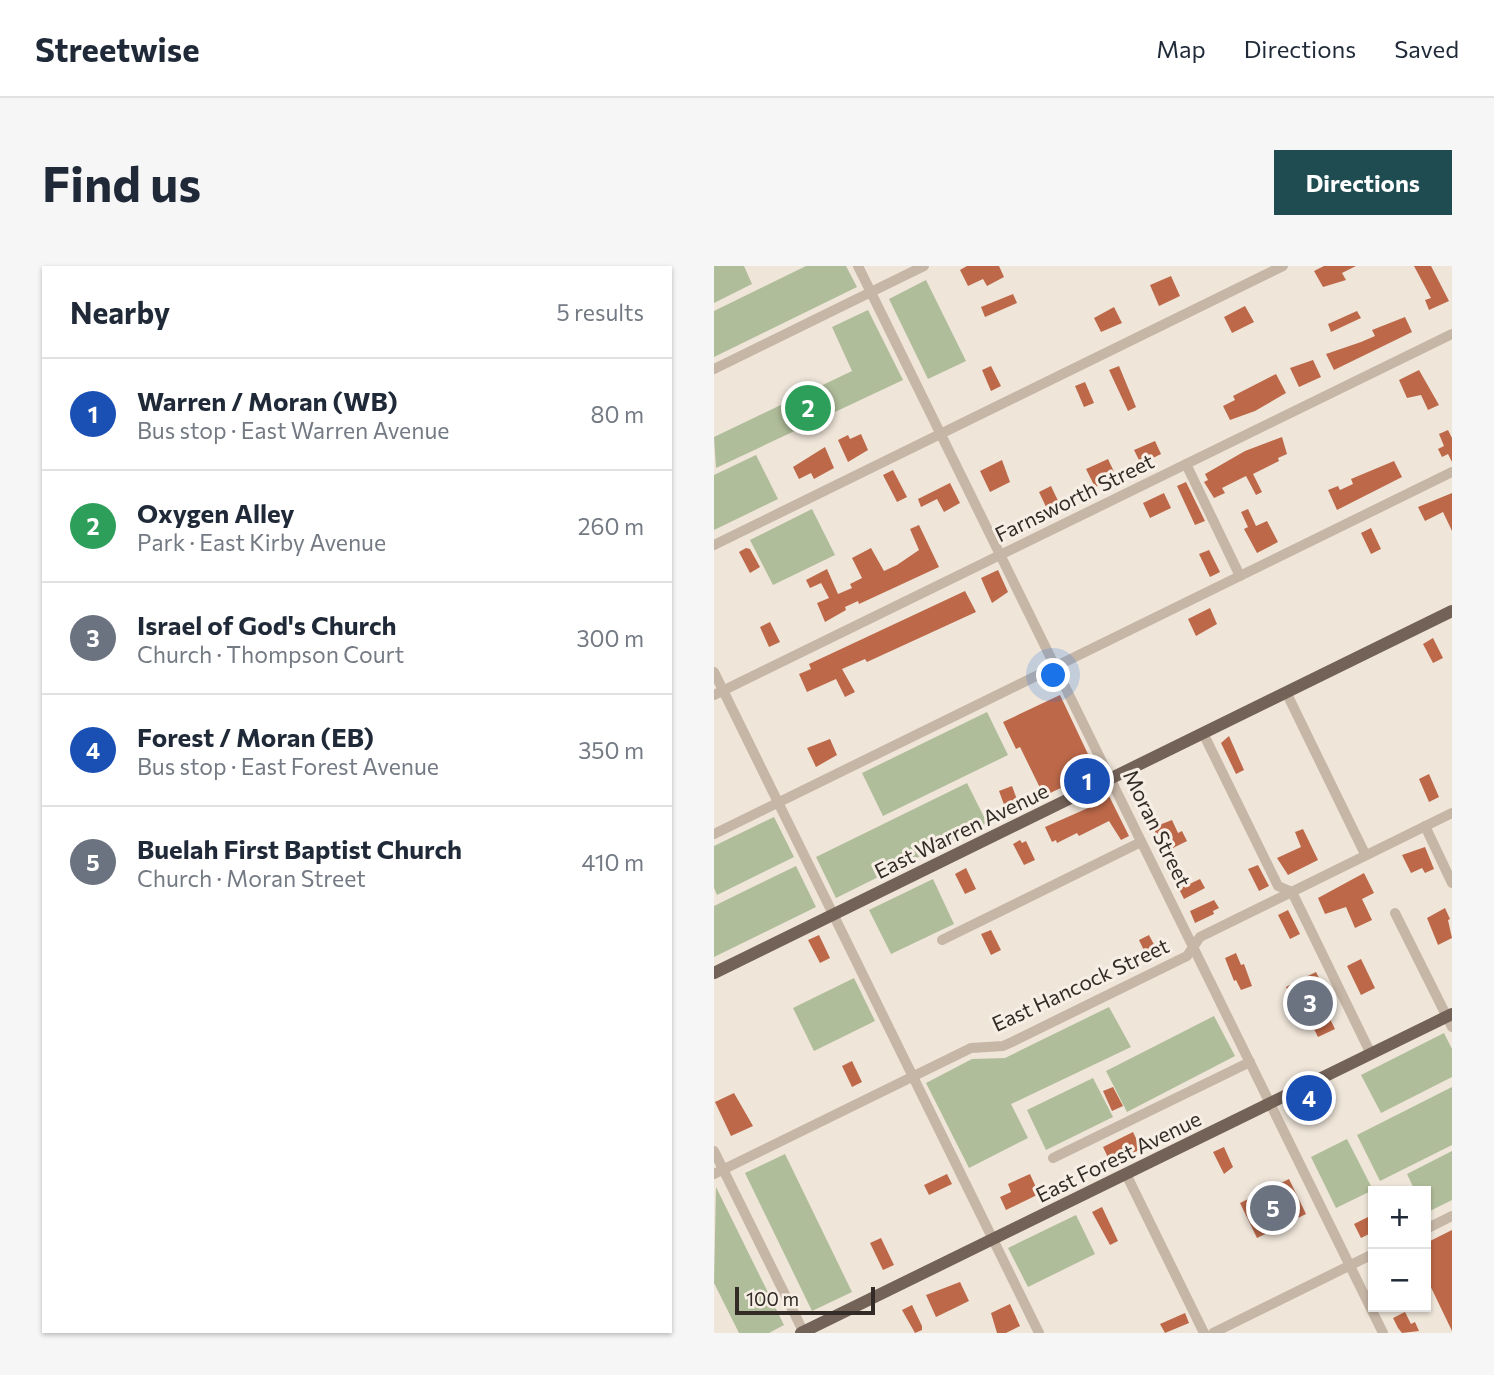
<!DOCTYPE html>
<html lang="en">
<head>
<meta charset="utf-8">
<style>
  body { margin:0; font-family:Commissioner,sans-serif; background:#f6f6f7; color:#1f2937 }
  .controls { position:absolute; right:21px; bottom:21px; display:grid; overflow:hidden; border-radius:0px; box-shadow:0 2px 5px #0004 }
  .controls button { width:63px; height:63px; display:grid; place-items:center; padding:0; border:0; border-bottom:2px solid #e0e1e3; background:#fff; color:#1f2937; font:35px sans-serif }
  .scale { position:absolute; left:21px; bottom:18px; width:140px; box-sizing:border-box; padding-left:7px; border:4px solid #322b26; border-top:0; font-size:19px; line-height:24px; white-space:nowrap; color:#322b26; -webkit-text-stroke:5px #f7efe5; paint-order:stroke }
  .you { position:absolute; left:340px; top:410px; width:24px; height:24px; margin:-18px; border:5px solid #fff; border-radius:50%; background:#1a73e8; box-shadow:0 0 0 10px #1a73e833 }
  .badge { display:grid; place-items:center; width:46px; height:46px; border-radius:50%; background:#1f4c51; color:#fff; font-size:23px; font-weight:700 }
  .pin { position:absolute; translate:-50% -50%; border:4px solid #fff; box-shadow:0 2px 7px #0006 }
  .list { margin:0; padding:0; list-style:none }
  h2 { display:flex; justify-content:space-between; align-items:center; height:91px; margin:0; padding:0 28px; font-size:30px }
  h2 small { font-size:23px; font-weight:400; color:#747a83 }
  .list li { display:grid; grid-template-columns:46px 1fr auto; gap:21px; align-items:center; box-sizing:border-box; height:112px; padding:0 28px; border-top:2px solid #e0e1e3 }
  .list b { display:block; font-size:26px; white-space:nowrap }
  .list p { margin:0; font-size:23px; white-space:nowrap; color:#747a83 }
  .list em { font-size:23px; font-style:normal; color:#747a83 }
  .map { position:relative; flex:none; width:738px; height:1067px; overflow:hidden; border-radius:0px }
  header { display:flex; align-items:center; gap:42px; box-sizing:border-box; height:98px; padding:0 35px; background:#fff; border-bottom:2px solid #e0e1e3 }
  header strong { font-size:33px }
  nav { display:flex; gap:38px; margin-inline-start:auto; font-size:24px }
  .intro { display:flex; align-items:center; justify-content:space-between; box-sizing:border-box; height:168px; padding:0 42px }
  h1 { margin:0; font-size:49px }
  .button { padding:18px 32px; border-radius:0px; background:#1f4c51; color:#fff; font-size:24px; font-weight:700 }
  main { display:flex; gap:42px; padding:0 42px }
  aside { flex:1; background:#fff; border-radius:0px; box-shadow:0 2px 5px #0004 }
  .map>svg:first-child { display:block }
  .green { fill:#b0bd9a }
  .building { fill:#bd6949 }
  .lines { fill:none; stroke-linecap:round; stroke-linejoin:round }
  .minor { stroke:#c6b6a6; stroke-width:10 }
  .major { stroke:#736258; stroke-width:12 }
  .labels { text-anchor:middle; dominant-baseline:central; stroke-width:6; stroke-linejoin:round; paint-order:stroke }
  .street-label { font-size:21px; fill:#322b26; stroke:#f7efe5 }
</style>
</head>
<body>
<header>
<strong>Streetwise</strong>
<nav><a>Map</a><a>Directions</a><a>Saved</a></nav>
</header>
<div class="intro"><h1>Find us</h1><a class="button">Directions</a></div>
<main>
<aside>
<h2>Nearby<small>5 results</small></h2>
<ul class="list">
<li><span class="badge" style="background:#1a4fb4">1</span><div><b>Warren / Moran (WB)</b><p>Bus stop · East Warren Avenue</p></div><em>80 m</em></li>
<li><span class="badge" style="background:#2e9e5b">2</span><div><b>Oxygen Alley</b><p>Park · East Kirby Avenue</p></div><em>260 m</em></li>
<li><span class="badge" style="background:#6b7280">3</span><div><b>Israel of God's Church</b><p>Church · Thompson Court</p></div><em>300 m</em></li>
<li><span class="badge" style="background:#1a4fb4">4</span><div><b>Forest / Moran (EB)</b><p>Bus stop · East Forest Avenue</p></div><em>350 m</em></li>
<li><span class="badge" style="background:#6b7280">5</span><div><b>Buelah First Baptist Church</b><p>Church · Moran Street</p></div><em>410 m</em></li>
</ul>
</aside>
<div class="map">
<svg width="738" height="1067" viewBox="0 0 738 1067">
  <rect width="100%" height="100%" fill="#efe5d9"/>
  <!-- green -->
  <g class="green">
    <polygon points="0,0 30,0 38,18 0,37"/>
    <polygon points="92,0 132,0 143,21 0,91 0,45"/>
    <polygon points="212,14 252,95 214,113 175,33"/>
    <polygon points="154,44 189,114 2,202 0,171 138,105 118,61"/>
    <polygon points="42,189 64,233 0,264 0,209"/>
    <polygon points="98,243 121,289 59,319 36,274"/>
    <polygon points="273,446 294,489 169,550 148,507"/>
    <polygon points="253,517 273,557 122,632 102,591"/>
    <polygon points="60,551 80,591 3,629 0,622 0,580"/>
    <polygon points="82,600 102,641 0,691 0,640"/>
    <polygon points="219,613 240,658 177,688 155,644"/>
    <polygon points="140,712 161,755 100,785 79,742"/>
    <polygon points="395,741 417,781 297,838 314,872 255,902 212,817 258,793 291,792"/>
    <polygon points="500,750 521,790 413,846 392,805"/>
    <polygon points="730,767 738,783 738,811 667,847 647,809"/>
    <polygon points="379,812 399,851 332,884 313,844"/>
    <polygon points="738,821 738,879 666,915 643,869"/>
    <polygon points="633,873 659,924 622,942 597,891"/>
    <polygon points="738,885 738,934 712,947 712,925 701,925 693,908"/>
    <polygon points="71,888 138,1026 98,1045 31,907"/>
    <polygon points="2,921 70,1059 55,1067 25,1067 0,1017"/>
    <polygon points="362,949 381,988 314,1021 294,982"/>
  </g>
  <!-- building -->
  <g class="building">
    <polygon points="253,0 285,0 290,11 273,20 269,13 254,20 246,4"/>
    <polygon points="610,0 642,0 628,7 632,14 609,21 600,5"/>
    <polygon points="700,0 717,0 735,35 715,44 711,34 717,32"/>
    <polygon points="457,10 466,30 445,40 436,19"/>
    <polygon points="299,28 303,37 271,51 267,41"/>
    <polygon points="531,40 540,56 518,67 510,51"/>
    <polygon points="400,41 408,57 387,66 380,52"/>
    <polygon points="643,45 647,52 617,66 614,58"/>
    <polygon points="691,51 698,66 620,104 612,88 647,76 661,70 658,64"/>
    <polygon points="599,94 607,111 585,121 576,102"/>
    <polygon points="277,100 287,120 277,125 268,104"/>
    <polygon points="405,100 422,141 414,145 395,104"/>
    <polygon points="705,104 725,139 714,144 707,129 693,132 685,114"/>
    <polygon points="562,108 572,127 541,145 516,154 509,140 521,134 519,130"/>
    <polygon points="371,116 380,137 370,141 361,120"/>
    <polygon points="734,164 738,172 738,196 734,188 728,191 724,183 730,180 725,168"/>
    <polygon points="147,168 154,184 134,196 124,174 134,169 136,173"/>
    <polygon points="568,171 573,188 564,192 565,195 539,208 548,226 542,229 532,210 508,222 511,227 500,232 490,216 494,214 491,208 531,185"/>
    <polygon points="441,175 447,188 427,198 420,184"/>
    <polygon points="111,181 120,202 100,213 97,207 85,213 79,201"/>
    <polygon points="394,193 403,212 381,221 372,203"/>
    <polygon points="288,194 296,216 276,226 266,205"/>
    <polygon points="680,195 688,211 623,244 614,224 624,220 626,224 639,218 637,213"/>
    <polygon points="179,204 193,231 183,236 169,209"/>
    <polygon points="472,216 491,255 481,259 463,220"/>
    <polygon points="236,217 246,237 230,246 223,233 207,241 204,233"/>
    <polygon points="337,220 346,239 334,245 325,226"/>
    <polygon points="450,227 457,242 436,252 429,237"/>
    <polygon points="738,227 738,265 729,246 711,255 704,241"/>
    <polygon points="534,243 542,260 553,255 564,276 543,287 530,263 534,261 527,246"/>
    <polygon points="205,259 225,301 145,338 144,335 131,341 132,344 111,356 103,337 115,332 107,317 96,322 92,314 113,303 124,328 138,322 136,318 148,312 138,292 157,282 170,305 183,299 205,284 196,263"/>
    <polygon points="657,262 667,283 657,288 647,267"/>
    <polygon points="32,282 36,283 46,301 36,307 25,286"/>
    <polygon points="495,284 506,306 496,311 485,288"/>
    <polygon points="284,304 294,326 278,337 267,312"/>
    <polygon points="251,325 262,346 153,396 151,393 128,403 141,426 131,431 122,413 93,426 85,408 97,403 95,398"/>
    <polygon points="496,342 503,358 482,370 474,353"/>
    <polygon points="56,356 66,376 55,381 46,361"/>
    <polygon points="719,372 729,392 719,397 709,378"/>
    <polygon points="346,429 382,505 330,530 306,481 302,483 289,456"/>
    <polygon points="515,470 530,504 522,508 507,477"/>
    <polygon points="116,473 123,489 102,501 93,482"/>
    <polygon points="715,508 725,531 715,536 705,513"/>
    <polygon points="298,520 305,539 292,544 285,525"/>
    <polygon points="394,528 415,570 407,574 395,555 365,570 363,567 343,577 342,574 338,576 331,561 374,542"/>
    <polygon points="458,554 464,567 468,565 473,575 455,584 448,571 443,574 440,561"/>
    <polygon points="589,563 604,594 574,609 563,592 587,581 581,566"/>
    <polygon points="306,574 308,577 312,575 321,594 310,599 299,578"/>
    <polygon points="711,581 720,603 711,607 708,602 697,607 688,589"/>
    <polygon points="544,599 555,620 545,625 534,603"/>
    <polygon points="252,602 262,623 251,628 241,608"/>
    <polygon points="650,607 660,627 648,633 658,654 641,662 632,641 611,648 604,632"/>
    <polygon points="486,613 491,622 470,633 465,623"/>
    <polygon points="500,634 505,642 499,645 500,648 481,657 476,645"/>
    <polygon points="731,642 736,653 734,654 738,672 724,679 713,652"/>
    <polygon points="574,644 586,668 576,673 564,649"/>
    <polygon points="277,664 287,684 277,689 267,668"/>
    <polygon points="105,669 116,692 106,697 94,674"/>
    <polygon points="435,669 446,690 435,695 425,674"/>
    <polygon points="522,687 527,699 530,698 538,720 527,724 522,714 520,715 511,692"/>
    <polygon points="647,693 661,722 647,729 633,700"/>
    <polygon points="602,706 617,736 609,739 621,763 604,771 597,757 591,760 572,721"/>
    <polygon points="138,795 148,816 138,821 128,800"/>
    <polygon points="399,821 409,840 398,845 389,825"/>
    <polygon points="20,827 39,860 17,870 1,836"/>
    <polygon points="419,866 427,883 397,898 389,881"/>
    <polygon points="510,881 519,901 510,908 499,886"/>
    <polygon points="233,908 238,918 215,929 210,919"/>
    <polygon points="316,908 325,928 292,944 286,931 297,926 294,918"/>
    <polygon points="575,913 592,948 543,972 526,937"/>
    <polygon points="388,941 404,975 396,979 378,946"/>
    <polygon points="656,950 659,951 659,966 647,972 640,958"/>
    <polygon points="738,964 738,1065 712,1011 712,977"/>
    <polygon points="167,972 180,999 169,1004 156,977"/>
    <polygon points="246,1016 255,1035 222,1051 212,1029"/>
    <polygon points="296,1038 306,1060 292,1067 283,1067 277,1047"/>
    <polygon points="198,1039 208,1060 208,1064 201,1067 188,1044"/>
    <polygon points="691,1046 697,1058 701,1056 705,1065 688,1067 684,1062 679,1052"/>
    <polygon points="471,1047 475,1057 451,1067 446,1058"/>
  </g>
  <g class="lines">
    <!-- minor -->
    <g class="minor">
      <polyline points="144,0 669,1067"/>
      <polyline points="0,103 210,0"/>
      <polyline points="472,198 526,310"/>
      <polyline points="0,279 569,0"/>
      <polyline points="0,406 325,1067"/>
      <polyline points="572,426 651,588"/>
      <polyline points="0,429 738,68"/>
      <polyline points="489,467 564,620 578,626 657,788"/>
      <polyline points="711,560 738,617"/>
      <polyline points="0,568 738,206"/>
      <polyline points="681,647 738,761"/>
      <polyline points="228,674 427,576"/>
      <polyline points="0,885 90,1067"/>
      <polyline points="339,892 536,796"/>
      <polyline points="0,908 257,782 289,780 298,776 473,690 486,671 738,547"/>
      <polyline points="412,908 490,1067"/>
      <polyline points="712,963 738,950"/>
      <polyline points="499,1067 659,988"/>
    </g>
    <!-- major -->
    <g class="major">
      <polyline points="0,707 738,345"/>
      <polyline points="87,1067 738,748"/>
    </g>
  </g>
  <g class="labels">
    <!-- street labels -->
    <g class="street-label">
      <text transform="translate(360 231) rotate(-26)">Farnsworth Street</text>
      <text transform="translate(444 562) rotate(64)">Moran Street</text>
      <text transform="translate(247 564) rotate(-26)">East Warren Avenue</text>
      <text transform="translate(366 718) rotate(-25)">East Hancock Street</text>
      <text transform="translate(404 890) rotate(-26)">East Forest Avenue</text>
    </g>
  </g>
</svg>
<div class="controls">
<button>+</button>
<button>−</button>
</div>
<div class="scale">100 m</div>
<div class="you"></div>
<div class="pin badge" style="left:373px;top:515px;background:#1a4fb4">1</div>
<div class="pin badge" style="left:94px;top:142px;background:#2e9e5b">2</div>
<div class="pin badge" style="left:596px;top:737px;background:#6b7280">3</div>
<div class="pin badge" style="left:595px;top:832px;background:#1a4fb4">4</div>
<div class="pin badge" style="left:559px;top:942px;background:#6b7280">5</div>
</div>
</main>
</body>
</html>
